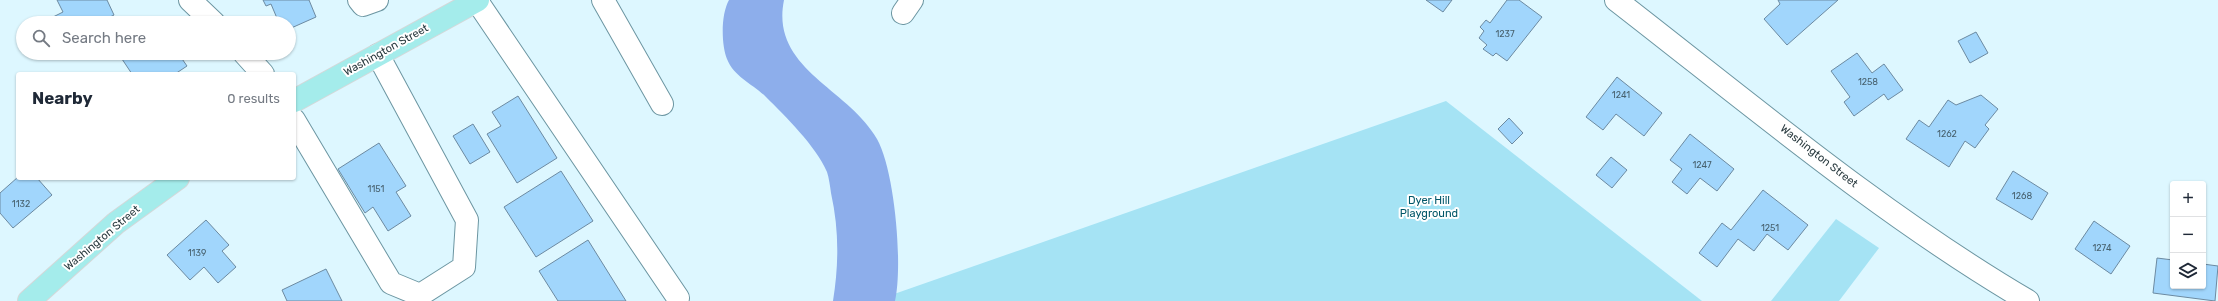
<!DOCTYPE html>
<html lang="en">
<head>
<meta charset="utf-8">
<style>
  body { margin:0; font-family:Rubik,sans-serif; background:#f2f2f3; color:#1f2937 }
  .controls { position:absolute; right:12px; bottom:12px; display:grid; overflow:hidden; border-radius:4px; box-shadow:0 1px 3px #0004 }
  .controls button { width:36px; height:36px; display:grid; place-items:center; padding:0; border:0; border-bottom:1px solid #e0e1e3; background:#fff; color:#1f2937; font:20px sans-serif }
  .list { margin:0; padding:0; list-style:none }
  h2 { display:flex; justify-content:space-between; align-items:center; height:52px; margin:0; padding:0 16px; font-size:17px }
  h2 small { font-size:13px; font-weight:400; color:#747a83 }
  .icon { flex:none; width:22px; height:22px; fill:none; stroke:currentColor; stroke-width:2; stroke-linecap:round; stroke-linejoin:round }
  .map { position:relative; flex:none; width:2218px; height:301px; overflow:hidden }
  .search { position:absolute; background:#fff; box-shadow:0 1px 3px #0004; left:16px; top:16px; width:280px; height:44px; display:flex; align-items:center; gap:10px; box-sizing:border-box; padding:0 14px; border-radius:22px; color:#747a83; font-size:15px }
  .panel { position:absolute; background:#fff; box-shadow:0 1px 3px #0004; left:16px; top:72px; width:280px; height:108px; border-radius:4px }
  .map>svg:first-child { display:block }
  .green { fill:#a5e3f4 }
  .water { fill:#8daeeb }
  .building { fill:#a1d6fc; stroke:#6c8aa1 }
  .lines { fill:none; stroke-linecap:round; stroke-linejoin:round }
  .minor-casing { stroke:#6c96a2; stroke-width:24 }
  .major-casing { stroke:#d4d8d9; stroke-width:24 }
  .minor { stroke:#fff; stroke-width:22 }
  .major { stroke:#a4eceb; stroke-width:22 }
  .labels { text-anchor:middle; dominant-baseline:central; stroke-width:4; stroke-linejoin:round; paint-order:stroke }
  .number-label { font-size:9px; fill:#47616e }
  .street-label { font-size:11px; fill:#293a3f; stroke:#fff }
  .park-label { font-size:11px; fill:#005668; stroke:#fff }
</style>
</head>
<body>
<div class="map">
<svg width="2218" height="301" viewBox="0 0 2218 301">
  <rect width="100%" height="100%" fill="#ddf7ff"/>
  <!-- green -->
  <g class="green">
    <polygon points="1446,101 1702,301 876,301 877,300"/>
    <polygon points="1836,219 1879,248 1839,301 1771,301"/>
  </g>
  <!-- water -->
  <path class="water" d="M729,0H784C770,69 848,88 877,139C895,171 903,266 895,301H833C839,264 839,229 831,193C830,186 829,178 827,172C816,146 785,116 766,97C753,84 734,77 727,59C721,44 721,14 729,0Z"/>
  <!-- building -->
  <g class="building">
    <polygon points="57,0 107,0 114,15 98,23 57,23 53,17 63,12"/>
    <polygon points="263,0 309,0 316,17 289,29 289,23 279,23 271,4 266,6"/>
    <polygon points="1426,0 1452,0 1443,12"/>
    <polygon points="1507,0 1519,0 1542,17 1507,61 1496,53 1493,56 1483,49 1487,45 1479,38 1484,31 1480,27 1486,20 1490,23"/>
    <polygon points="1778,0 1838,0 1787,45 1764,19 1780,4"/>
    <polygon points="155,18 158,23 147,23"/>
    <polygon points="1976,32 1988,53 1970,63 1958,41"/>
    <polygon points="118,53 178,53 187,66 175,74 132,74"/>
    <polygon points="1857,53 1872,73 1884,64 1903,90 1888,100 1884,94 1854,116 1844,102 1850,97 1831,71"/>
    <polygon points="1617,77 1662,113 1644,136 1616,114 1603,130 1586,117"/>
    <polygon points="1981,95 1998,109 1985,125 1989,129 1975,148 1965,141 1949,167 1906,139 1919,120 1929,127 1948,100 1956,105"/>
    <polygon points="518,96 557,158 517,183 487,134 501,126 492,112"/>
    <polygon points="1509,118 1523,133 1512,144 1498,129"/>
    <polygon points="473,124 490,152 470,164 453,136"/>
    <polygon points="1690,134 1734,169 1717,191 1700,178 1687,194 1672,182 1682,169 1670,160"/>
    <polygon points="379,143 406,186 396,192 411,216 388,231 373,207 365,213 338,169"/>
    <polygon points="1611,157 1627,170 1612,188 1596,175"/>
    <polygon points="561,171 593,221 536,257 504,207"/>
    <polygon points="2013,171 2048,193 2032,220 1996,199"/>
    <polygon points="18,177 37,178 52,195 13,228 0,213 0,193"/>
    <polygon points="1763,190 1808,225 1788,250 1767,234 1754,251 1738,239 1717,267 1699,253 1722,223 1731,230"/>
    <polygon points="206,220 229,245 222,251 236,267 218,283 204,267 190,280 167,255"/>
    <polygon points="2094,221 2130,246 2111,274 2075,249"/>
    <polygon points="588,240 626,301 558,301 539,271"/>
    <polygon points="2157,258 2173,260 2173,286 2203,286 2203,264 2218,266 2215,301 2153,293"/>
    <polygon points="326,269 342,301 287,301 282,290"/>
  </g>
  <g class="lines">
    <!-- minor casing -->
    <g class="minor-casing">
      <g id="minor">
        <polyline points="190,0 214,23"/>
        <polyline points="359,0 363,5 377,0"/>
        <polyline points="603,0 662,104"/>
        <path d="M1616,0C1749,103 1883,216 2028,301"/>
        <polyline points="477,1 678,298"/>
        <polyline points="903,13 912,0"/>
        <polyline points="244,53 263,74"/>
        <polyline points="294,120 391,283 420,295 464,267 467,220 378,55"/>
      </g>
    </g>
    <!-- major casing -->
    <g class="major-casing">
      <g id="major">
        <polyline points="294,101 478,0"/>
        <polyline points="29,301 116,223 178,178"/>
      </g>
    </g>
    <!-- minor -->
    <use href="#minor" class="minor"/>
    <!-- major -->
    <use href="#major" class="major"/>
  </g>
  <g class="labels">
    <!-- number labels -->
    <g class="number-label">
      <text x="1505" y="34">1237</text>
      <text x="1868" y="82">1258</text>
      <text x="1621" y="95">1241</text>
      <text x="1947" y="134">1262</text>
      <text x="1702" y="165">1247</text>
      <text x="376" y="189">1151</text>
      <text x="2022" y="196">1268</text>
      <text x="21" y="204">1132</text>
      <text x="1770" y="228">1251</text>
      <text x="2102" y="248">1274</text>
      <text x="197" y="253">1139</text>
    </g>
    <!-- street labels -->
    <g class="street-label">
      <text transform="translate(386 50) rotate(-29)">Washington Street</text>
      <text transform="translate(1819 156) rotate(38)">Washington Street</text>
      <text transform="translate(102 238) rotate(-40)">Washington Street</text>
    </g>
    <!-- park labels -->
    <g class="park-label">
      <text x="1429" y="200">Dyer Hill<tspan x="1429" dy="13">Playground</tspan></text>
    </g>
  </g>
</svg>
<div class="controls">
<button>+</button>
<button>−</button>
<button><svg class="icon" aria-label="layers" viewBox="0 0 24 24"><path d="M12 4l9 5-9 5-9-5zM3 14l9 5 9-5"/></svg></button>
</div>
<div class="search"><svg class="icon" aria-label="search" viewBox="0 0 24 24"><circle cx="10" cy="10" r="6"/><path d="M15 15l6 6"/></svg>Search here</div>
<section class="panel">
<h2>Nearby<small>0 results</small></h2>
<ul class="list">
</ul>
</section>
</div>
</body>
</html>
